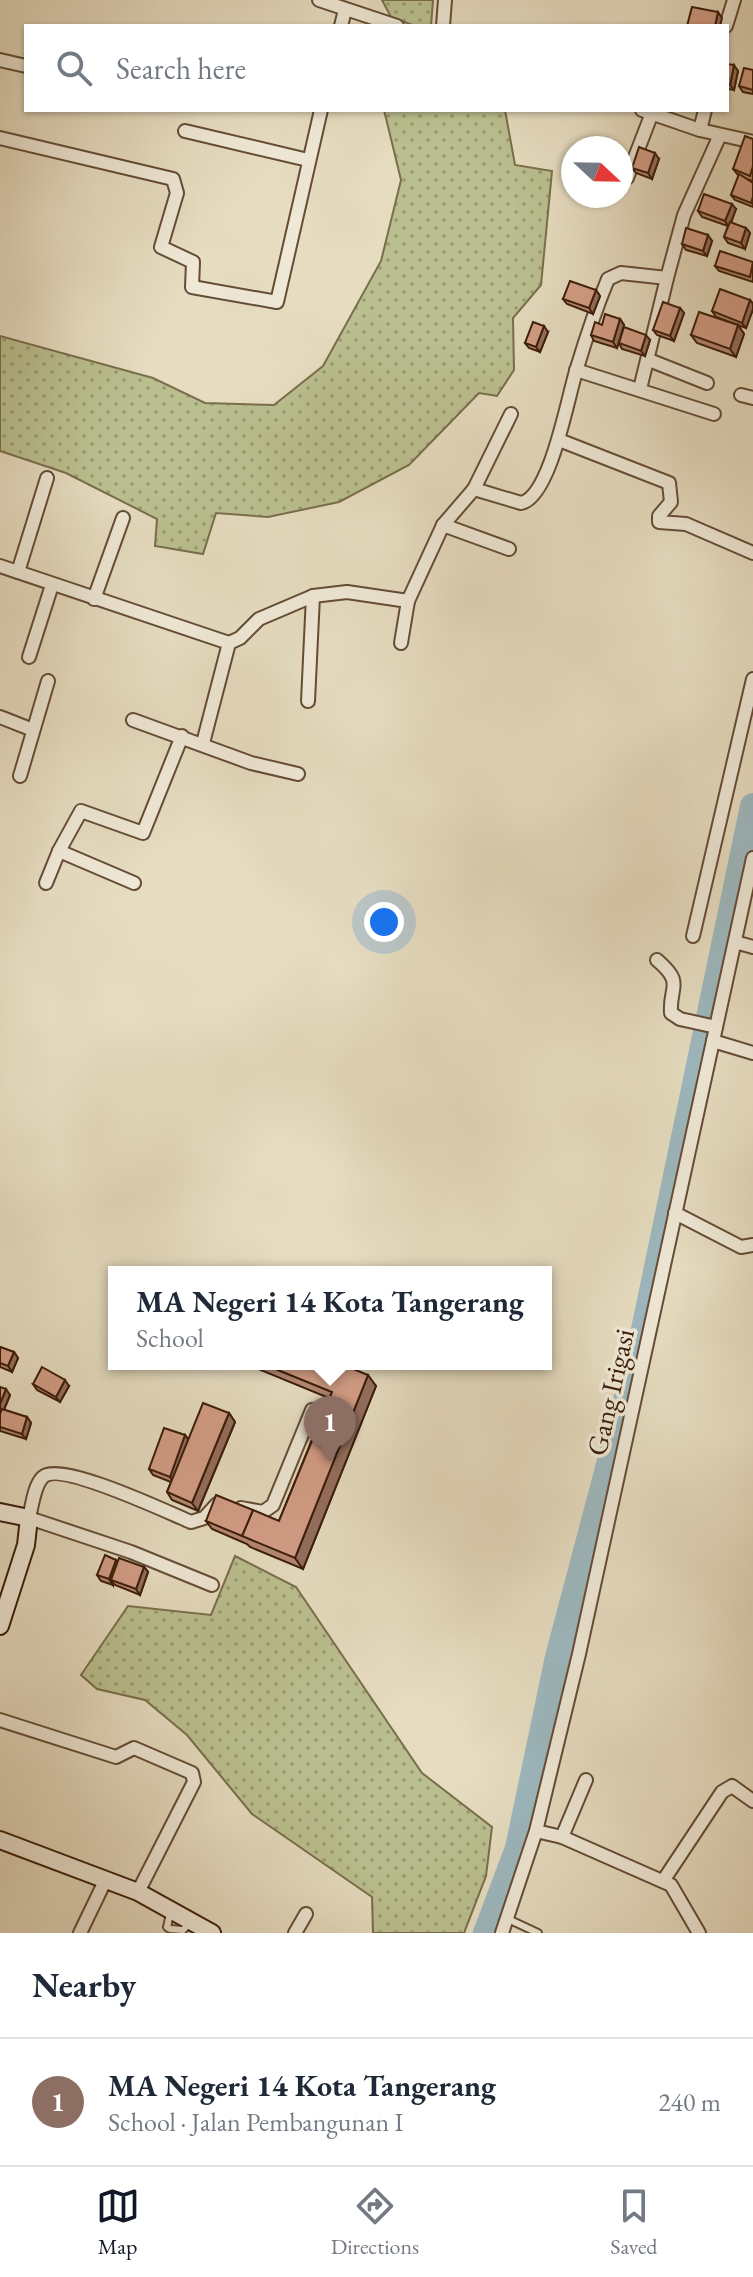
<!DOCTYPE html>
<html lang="en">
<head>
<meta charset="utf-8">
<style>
  body { margin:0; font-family:"EB Garamond",serif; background:#f6f6f7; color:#1f2937 }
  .compass { position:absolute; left:561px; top:136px; width:72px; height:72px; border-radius:50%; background:#fff; box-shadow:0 2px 6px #0004; rotate:112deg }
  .you { position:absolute; left:384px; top:922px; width:28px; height:28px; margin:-20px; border:6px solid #fff; border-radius:50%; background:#1a73e8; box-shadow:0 0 0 12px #1a73e833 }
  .badge { display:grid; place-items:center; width:52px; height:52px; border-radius:50%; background:#111827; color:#fff; font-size:26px; font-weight:700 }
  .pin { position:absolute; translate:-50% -66px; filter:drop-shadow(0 2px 4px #0008) }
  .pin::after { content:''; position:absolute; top:42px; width:28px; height:24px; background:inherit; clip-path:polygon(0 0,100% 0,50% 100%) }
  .popup { position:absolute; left:108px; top:1266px; width:444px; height:104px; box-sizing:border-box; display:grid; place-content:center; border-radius:0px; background:#fff; filter:drop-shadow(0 2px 6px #0005); font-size:26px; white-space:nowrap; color:#747a83 }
  .popup b { font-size:30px; color:#1f2937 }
  .popup::after { content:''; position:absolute; left:50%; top:100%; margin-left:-16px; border:16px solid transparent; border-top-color:#fff }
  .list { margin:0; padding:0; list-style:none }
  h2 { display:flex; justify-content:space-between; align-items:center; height:104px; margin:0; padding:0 32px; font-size:34px }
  h2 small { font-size:26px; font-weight:400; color:#747a83 }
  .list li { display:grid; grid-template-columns:52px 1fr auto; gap:24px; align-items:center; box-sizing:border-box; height:128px; padding:0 32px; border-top:2px solid #e0e1e3 }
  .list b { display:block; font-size:30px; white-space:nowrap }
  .list p { margin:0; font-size:26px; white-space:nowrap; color:#747a83 }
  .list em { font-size:26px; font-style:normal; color:#747a83 }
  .icon { flex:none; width:44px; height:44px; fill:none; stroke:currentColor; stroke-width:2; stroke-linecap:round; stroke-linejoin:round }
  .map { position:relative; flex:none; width:753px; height:1933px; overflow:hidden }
  .search { position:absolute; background:#fff; box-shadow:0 2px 6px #0004; left:24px; right:24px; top:24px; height:88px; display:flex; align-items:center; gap:20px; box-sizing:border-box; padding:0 28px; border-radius:0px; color:#747a83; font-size:30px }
  .sheet { height:232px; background:#fff }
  nav { display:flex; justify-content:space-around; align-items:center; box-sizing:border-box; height:112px; border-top:2px solid #e0e1e3; background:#fff; font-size:22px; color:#747a83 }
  nav a { display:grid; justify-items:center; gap:4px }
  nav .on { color:#111827 }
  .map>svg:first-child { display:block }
  .grass { fill:url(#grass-dots); stroke:#7a6e4b; stroke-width:2 }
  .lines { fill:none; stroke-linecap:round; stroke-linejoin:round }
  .river { stroke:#9db8bf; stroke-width:26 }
  .lane-casing { stroke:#654c35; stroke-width:10 }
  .street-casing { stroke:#654c35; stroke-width:16 }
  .secondary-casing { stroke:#3a1c07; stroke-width:20 }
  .lane { stroke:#efe8d6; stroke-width:6 }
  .street { stroke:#efe8d6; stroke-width:12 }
  .secondary { stroke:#efe8d6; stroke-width:16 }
  .wall { fill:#b58773; stroke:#3a1c07; stroke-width:2 }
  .shaded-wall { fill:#946e5e; stroke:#3a1c07; stroke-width:2 }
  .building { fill:#d39d86; stroke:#3a1c07; stroke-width:2 }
  .labels { text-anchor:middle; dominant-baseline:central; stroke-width:7; stroke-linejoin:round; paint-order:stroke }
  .street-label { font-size:28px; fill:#3a1c07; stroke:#efe8d6 }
</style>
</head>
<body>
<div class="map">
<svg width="753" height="1933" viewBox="0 0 753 1933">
  <defs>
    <pattern id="grass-dots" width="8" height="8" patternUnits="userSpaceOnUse" patternTransform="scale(2)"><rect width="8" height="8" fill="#babf8f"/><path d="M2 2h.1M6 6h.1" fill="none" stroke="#989a73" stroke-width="1.8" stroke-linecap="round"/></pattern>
  </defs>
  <rect width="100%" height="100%" fill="#e6dcc0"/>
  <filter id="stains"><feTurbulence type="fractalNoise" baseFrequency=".0025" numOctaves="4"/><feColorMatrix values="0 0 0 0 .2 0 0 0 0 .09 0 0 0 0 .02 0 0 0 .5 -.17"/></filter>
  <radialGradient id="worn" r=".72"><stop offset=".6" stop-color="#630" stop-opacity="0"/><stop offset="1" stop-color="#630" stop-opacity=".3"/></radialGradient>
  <!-- grass -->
  <g class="grass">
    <polygon points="382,0 433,0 431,26 415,26 391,17"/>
    <polygon points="384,110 505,110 515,165 552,171 541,285 513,318 514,370 497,396 479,393 409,465 339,502 268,517 216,513 203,554 155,546 157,519 66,473 0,451 0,336 153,378 205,403 274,405 323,366 381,261 401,180"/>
    <polygon points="235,1556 296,1587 422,1773 492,1827 486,1876 464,1933 373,1933 372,1897 252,1814 187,1735 145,1700 97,1689 81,1675 128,1606 211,1615"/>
  </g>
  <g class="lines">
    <!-- river -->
    <polyline class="river" points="486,1933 518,1848 558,1657 641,1344 753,806"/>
    <!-- lane casing -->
    <g class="lane-casing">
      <g id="lane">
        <polyline points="170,1914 167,1927 170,1929 183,1930 190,1923"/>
        <polyline points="508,1919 538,1933"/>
      </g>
    </g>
    <!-- street casing -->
    <g class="street-casing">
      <g id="street">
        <polyline points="319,0 397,26"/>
        <polyline points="341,26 345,10"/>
        <polyline points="443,26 445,0"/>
        <polyline points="726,26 734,0"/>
        <polyline points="0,60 26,66"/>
        <polyline points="642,110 700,130 753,142"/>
        <polyline points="700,130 705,110"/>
        <polyline points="185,131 308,160"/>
        <polyline points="0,138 173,179 177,193 161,247 193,262 192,287 277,302 321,110"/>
        <polyline points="627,178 652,113"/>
        <polyline points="649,360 707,383"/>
        <polyline points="576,370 714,414"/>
        <polyline points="640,389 667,278"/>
        <polyline points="741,395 753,398"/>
        <polyline points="559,440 669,483 671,502 659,516 659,522 686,524 753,553"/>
        <polyline points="474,489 511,414"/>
        <polyline points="443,525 509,549"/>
        <polyline points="0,566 229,643"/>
        <polyline points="18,572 47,478"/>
        <polyline points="94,599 123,518"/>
        <path d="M229,643L240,638L259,619L313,596L347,592L408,601L443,525L474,489L521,503C551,497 568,395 577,368C586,338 596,308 608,279L621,273L667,278L684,215L720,135"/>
        <polyline points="401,643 408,601"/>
        <polyline points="29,657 52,585"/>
        <polyline points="308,701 313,596"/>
        <polyline points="0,717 33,730"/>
        <polyline points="133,720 251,763 298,774"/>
        <polyline points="203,743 229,643"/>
        <polyline points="20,776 48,681"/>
        <polyline points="46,883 59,851"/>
        <polyline points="134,883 59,851 81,811 143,833 182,736"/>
        <polyline points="693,936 753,679"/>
        <polyline points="735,942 753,947"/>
        <path d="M657,960C685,984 669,986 671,1013L680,1019L716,1027"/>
        <polyline points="713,1041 753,1053"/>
        <polyline points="675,1213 741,1247 753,1245"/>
        <polyline points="241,1508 263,1512 273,1505 312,1410"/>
        <path d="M212,1585L131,1552L29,1518C32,1507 34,1485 43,1477C60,1461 167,1512 191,1522L204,1518L217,1504"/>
        <polyline points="0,1720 116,1757 134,1748 192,1773 194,1782 138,1892"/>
        <polyline points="536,1831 562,1837 671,1885 699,1933"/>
        <polyline points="562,1837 586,1780"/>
        <polyline points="663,1881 722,1792 732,1786 753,1801"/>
        <polyline points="80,1933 106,1879"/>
        <polyline points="295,1933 306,1914"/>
        <polyline points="502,1933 536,1831 579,1654 753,858"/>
      </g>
    </g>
    <!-- secondary casing -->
    <g class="secondary-casing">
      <g id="secondary">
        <polyline points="0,1512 29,1518 26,1545 0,1626"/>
        <polyline points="0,1840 138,1892 212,1933"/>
      </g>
    </g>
    <!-- lane -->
    <use href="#lane" class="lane"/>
    <!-- street -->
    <use href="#street" class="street"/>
    <!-- secondary -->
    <use href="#secondary" class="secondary"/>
  </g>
  <!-- wall -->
  <g class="wall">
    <polygon points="727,64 738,71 734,90 727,89"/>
    <polygon points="753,70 753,94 743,92 739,86"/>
    <polygon points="753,139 753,181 746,179 753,183 753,207 735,200 731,195 739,176 733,169"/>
    <polygon points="659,159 652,179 636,173 632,168"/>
    <polygon points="736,209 731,223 746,228 750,233 745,249 728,243 724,237 728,226 702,217 698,211"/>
    <polygon points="712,241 707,256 686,250 682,244"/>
    <polygon points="753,262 753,282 719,271 715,266"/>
    <polygon points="596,290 600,296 593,314 567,304 563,299"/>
    <polygon points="750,300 753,304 753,309 746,328 716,317 712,311"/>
    <polygon points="680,308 684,313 674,341 657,335 653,330"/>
    <polygon points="620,319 624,325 617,348 594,341 591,335 602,325"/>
    <polygon points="738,325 744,334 736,357 697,343 691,335"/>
    <polygon points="548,332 540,352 529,348 525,343"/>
    <polygon points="650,340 645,356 622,349 619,343"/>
    <polygon points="0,1347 14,1352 18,1358 12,1372 0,1367"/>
    <polygon points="246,1364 341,1364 376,1386 303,1569 250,1547 247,1544 212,1529 206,1521 279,1521 329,1398"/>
    <polygon points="33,1384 69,1386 60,1402 37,1390"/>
    <polygon points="0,1387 10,1395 4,1410 27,1417 31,1423 26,1439 0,1431"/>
    <polygon points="229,1413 235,1422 198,1511 172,1500 167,1492 171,1482 153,1475 149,1469 185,1435 188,1439"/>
    <polygon points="118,1562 144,1567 148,1572 140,1595 115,1585 113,1583 113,1585 101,1581 97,1575"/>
  </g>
  <!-- shaded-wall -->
  <g class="shaded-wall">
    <polygon points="718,12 722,18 720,26 715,26"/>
    <polygon points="734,65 738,71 734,90 730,85"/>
    <polygon points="655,153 659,159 652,179 648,173"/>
    <polygon points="732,204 736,209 729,227 725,221"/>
    <polygon points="746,228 750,233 745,249 741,243"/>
    <polygon points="708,235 712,241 707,256 703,251"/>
    <polygon points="596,290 600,296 593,314 589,308"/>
    <polygon points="750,300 753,304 753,309 746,328 742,323"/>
    <polygon points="680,308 684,313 674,341 670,336"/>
    <polygon points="620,319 624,325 617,348 613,342"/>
    <polygon points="738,325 744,334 736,357 730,349"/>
    <polygon points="544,326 548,332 540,352 536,347"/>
    <polygon points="646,335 650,340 645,356 641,351"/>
    <polygon points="14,1352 18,1358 12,1372 8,1366"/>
    <polygon points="368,1375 376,1386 303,1569 295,1558"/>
    <polygon points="65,1380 69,1386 60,1402 56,1397"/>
    <polygon points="6,1389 10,1395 0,1419 0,1404"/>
    <polygon points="229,1413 235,1422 198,1511 192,1503"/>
    <polygon points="27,1417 31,1423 26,1439 22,1434"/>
    <polygon points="185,1435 189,1441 174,1483 170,1477"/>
    <polygon points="116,1560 120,1565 111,1580 113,1583 113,1585 109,1579"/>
    <polygon points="144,1567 148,1572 140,1595 136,1589"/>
  </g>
  <!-- building -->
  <g class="building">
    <polygon points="692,7 718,12 715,26 687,26"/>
    <polygon points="727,64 734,65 730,85 727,84"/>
    <polygon points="744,68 753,70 753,90 739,86"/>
    <polygon points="745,136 753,139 753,166 750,176 733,169"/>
    <polygon points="594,142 609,147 609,148 592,148"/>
    <polygon points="639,147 655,153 648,173 632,168"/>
    <polygon points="739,174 753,183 753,197 751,203 731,195"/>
    <polygon points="704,194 732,204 725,221 698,211"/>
    <polygon points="730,222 746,228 741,243 724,237"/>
    <polygon points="686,228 708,235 703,251 682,244"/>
    <polygon points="720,251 753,262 750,277 715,266"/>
    <polygon points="570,281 596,290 589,308 563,299"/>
    <polygon points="720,289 750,300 742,323 712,311"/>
    <polygon points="663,302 680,308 670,336 653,330"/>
    <polygon points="699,312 738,325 730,349 691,335"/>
    <polygon points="605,314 620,319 613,342 591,335 595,322 602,325"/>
    <polygon points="533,322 544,326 536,347 525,343"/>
    <polygon points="624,327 646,335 641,351 619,343"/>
    <polygon points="0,1347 14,1352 8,1366 0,1363"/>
    <polygon points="263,1364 341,1364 368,1375 295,1558 242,1536 253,1510 279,1521 332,1392"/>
    <polygon points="42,1367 65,1380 56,1397 33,1384"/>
    <polygon points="0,1387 6,1389 0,1404"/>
    <polygon points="203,1403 229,1413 192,1503 167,1492"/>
    <polygon points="2,1409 27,1417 22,1434 0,1427 0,1414"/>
    <polygon points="164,1428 185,1435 170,1477 149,1469"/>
    <polygon points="216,1495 253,1510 242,1536 206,1521"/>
    <polygon points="105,1555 116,1560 109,1579 97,1575"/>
    <polygon points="119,1558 144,1567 136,1589 111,1580"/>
  </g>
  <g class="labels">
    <!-- street labels -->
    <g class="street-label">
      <text transform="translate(610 1392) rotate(-77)">Gang Irigasi</text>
    </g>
  </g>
  <rect width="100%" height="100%" filter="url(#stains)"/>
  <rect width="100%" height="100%" fill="url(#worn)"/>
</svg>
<svg class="compass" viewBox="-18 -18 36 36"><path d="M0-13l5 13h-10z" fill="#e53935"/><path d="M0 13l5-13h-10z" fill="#747a83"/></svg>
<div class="you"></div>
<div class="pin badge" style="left:330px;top:1462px;background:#8d6e63">1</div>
<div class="popup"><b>MA Negeri 14 Kota Tangerang</b>School</div>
<div class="search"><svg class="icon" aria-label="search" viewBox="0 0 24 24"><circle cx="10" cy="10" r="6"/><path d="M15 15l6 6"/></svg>Search here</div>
</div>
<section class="sheet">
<h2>Nearby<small></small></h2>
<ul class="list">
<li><span class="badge" style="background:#8d6e63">1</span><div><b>MA Negeri 14 Kota Tangerang</b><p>School · Jalan Pembangunan I</p></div><em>240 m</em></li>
</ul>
</section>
<nav>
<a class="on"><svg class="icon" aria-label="map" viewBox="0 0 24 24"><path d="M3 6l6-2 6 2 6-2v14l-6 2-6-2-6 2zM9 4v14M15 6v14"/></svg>Map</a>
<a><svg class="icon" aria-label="directions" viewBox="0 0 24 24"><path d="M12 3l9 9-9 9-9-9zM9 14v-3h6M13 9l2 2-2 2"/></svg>Directions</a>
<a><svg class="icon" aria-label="saved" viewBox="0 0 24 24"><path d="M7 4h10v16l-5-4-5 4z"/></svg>Saved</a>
</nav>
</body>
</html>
